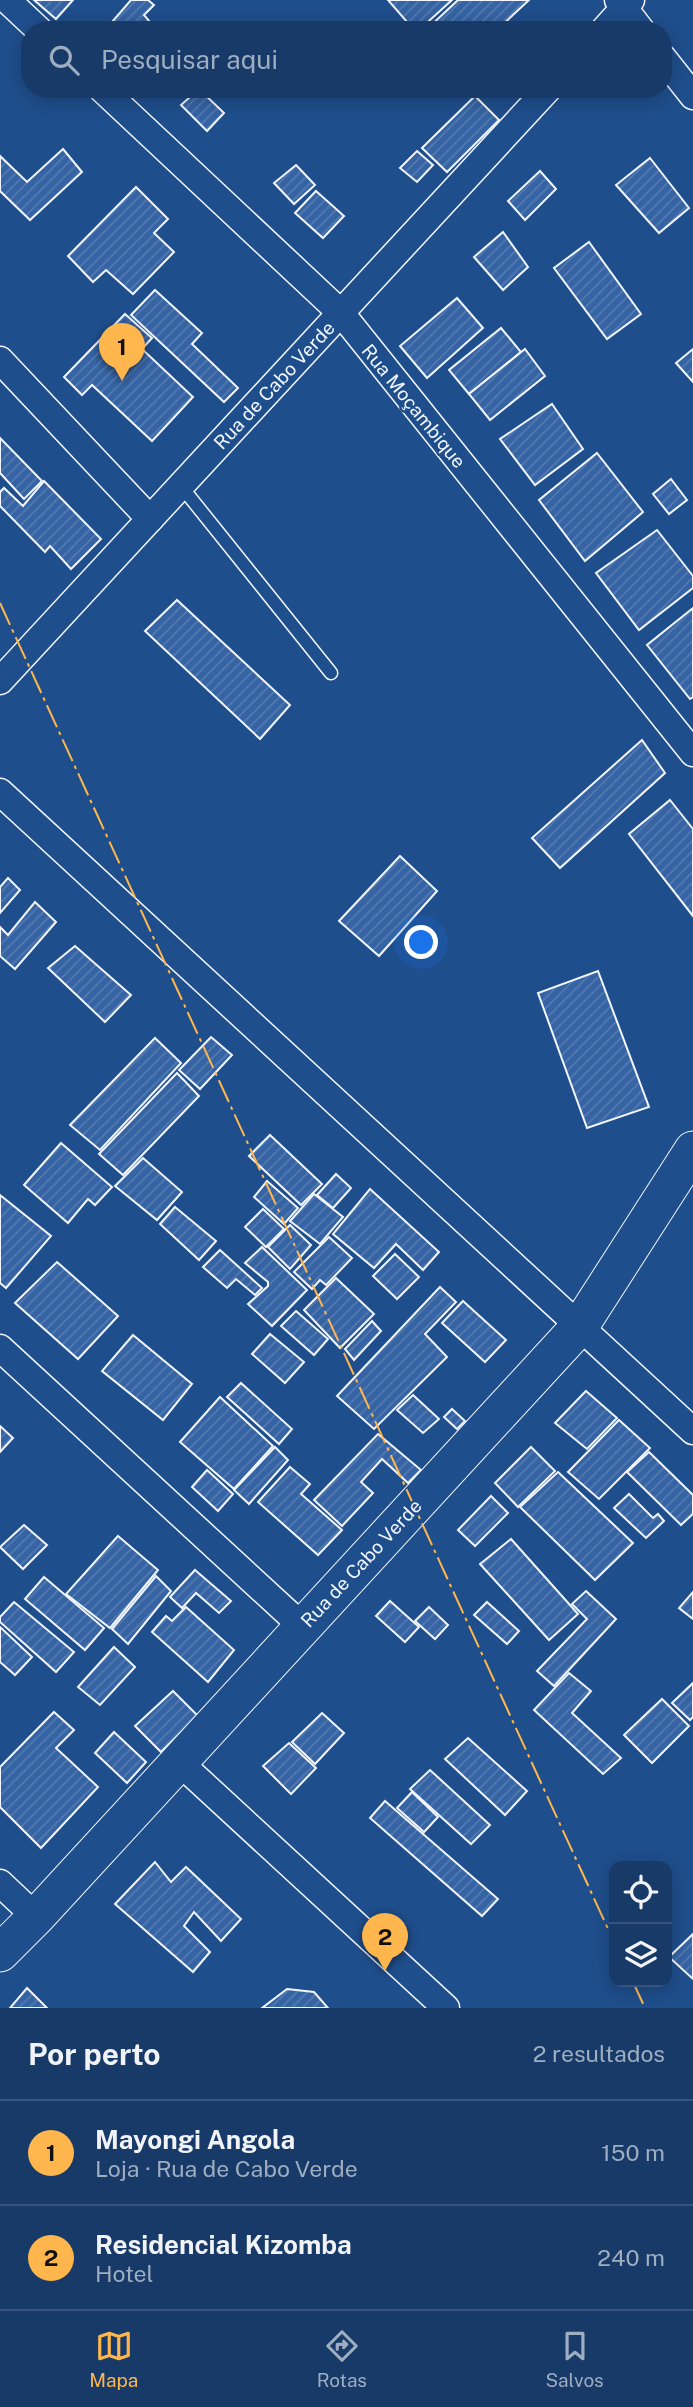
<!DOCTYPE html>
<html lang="pt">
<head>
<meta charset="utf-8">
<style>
  body { margin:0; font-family:"Public Sans",sans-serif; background:#20416f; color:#f1f3f6 }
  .controls { position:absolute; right:21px; bottom:21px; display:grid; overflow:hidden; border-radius:14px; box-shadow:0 4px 18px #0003 }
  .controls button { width:63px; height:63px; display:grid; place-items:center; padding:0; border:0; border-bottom:2px solid #36547d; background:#173a69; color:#f1f3f6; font:35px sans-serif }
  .you { position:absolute; left:422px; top:943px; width:24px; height:24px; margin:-18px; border:5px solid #fff; border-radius:50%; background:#1a73e8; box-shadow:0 0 0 10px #1a73e833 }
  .badge { display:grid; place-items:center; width:46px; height:46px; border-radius:50%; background:#ffb74d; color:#111; font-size:23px; font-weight:700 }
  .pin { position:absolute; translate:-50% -58px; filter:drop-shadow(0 2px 4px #0008) }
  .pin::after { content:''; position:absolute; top:37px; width:24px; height:21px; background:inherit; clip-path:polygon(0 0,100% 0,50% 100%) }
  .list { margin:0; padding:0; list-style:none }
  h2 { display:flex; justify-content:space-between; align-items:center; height:91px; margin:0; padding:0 28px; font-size:30px }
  h2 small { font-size:23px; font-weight:400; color:#9eadc0 }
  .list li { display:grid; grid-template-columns:46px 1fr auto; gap:21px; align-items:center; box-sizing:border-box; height:105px; padding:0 28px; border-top:2px solid #36547d }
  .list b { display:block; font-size:26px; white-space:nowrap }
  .list p { margin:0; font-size:23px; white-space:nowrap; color:#9eadc0 }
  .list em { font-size:23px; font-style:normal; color:#9eadc0 }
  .icon { flex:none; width:38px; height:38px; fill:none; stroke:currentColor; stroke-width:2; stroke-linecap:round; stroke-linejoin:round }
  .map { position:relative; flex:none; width:693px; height:2008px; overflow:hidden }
  .search { position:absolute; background:#173a69; box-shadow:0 4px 18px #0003; left:21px; right:21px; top:21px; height:77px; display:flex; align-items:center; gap:18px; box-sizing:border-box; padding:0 24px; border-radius:28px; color:#9eadc0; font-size:26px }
  .sheet { height:301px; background:#173a69 }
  nav { display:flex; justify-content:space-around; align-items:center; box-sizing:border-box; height:98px; border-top:2px solid #36547d; background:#173a69; font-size:19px; color:#9eadc0 }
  nav a { display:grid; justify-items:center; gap:4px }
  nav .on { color:#ffb74d }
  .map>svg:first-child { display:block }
  .building { fill:url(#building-hatch); stroke:#f2f6ff; stroke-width:2 }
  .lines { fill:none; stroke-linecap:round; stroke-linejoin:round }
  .service-casing { stroke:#f2f6ff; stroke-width:15 }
  .minor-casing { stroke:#f2f6ff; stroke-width:29 }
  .secondary-casing { stroke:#f2f6ff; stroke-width:39 }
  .service { stroke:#1f4e8c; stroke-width:12 }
  .minor { stroke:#1f4e8c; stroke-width:26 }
  .secondary { stroke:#1f4e8c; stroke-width:37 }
  .power { stroke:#ffb74d; stroke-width:2; stroke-dasharray:24 5 3.5 5; stroke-linecap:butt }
  .labels { text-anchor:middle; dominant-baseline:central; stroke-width:5; stroke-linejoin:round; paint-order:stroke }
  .street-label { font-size:19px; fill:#f2f6ff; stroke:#1f4e8c }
</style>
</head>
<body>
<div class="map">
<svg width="693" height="2008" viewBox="0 0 693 2008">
  <defs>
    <pattern id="building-hatch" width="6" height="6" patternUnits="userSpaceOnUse" patternTransform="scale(1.75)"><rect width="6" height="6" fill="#3563a3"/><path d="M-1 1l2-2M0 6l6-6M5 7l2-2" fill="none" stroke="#537ab1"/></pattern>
  </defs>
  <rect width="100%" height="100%" fill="#1f4e8c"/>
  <!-- building -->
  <g class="building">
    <polygon points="34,0 73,0 56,19"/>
    <polygon points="131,0 148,0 154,5 144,15 156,29 105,30"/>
    <polygon points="388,0 452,0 419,30 414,30"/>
    <polygon points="458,0 529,0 497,30 426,30"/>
    <polygon points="199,89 224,113 207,131 181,105"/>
    <polygon points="475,96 499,120 447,172 422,148"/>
    <polygon points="63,149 82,172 30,220 0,191 0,156 27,182"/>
    <polygon points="417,151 433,165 417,182 400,168"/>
    <polygon points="650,158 689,208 659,233 616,185"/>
    <polygon points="296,165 315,185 294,204 274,183"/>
    <polygon points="540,171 556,189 525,220 508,201"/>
    <polygon points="136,187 168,219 154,233 174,252 133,294 106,270 93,282 68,256"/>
    <polygon points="316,191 344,216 323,238 295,213"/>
    <polygon points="503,232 528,267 503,290 474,257"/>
    <polygon points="589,242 641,314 607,339 554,268"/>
    <polygon points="155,290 202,333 192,344 238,388 224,402 131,315"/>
    <polygon points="457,298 483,328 427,378 400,346"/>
    <polygon points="125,314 152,338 142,349 193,397 152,441 92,385 82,395 64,377"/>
    <polygon points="501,328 521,352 469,394 449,370"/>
    <polygon points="525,349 545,376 490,420 469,394"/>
    <polygon points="693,349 693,382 676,363"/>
    <polygon points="552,404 583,449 535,485 500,439"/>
    <polygon points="0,438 42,481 24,499 0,473"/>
    <polygon points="597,453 643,512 585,561 539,500"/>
    <polygon points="671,479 687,500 669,514 653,494"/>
    <polygon points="44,481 101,539 71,569 50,546 45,552 0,506 0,492 4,488 23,506"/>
    <polygon points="657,530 693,576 693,588 639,630 596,573"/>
    <polygon points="177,600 290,705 260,739 145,631"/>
    <polygon points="693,608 693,697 690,699 647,645"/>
    <polygon points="642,740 665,773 560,868 532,838"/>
    <polygon points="670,800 693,829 693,916 629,834"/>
    <polygon points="400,856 437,891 379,956 339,921"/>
    <polygon points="8,878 20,890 0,913 0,887"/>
    <polygon points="35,902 56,922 15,969 0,956 0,927 8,935"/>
    <polygon points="75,946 131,995 105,1022 48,968"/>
    <polygon points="598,971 649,1107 587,1128 538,993"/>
    <polygon points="211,1037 232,1055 200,1089 179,1070"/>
    <polygon points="155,1038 181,1063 100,1150 70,1125"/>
    <polygon points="177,1073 199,1096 123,1175 99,1154"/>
    <polygon points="270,1135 322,1184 301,1205 249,1156"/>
    <polygon points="61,1143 112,1187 95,1205 88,1199 68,1223 24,1185"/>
    <polygon points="143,1158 182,1192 157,1220 115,1186"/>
    <polygon points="336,1174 351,1188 333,1208 317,1195"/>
    <polygon points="267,1181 298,1208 284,1224 254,1197"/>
    <polygon points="370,1189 439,1252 423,1270 396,1244 374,1268 333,1234"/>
    <polygon points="314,1194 343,1217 320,1244 290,1221"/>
    <polygon points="0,1195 51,1236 6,1288 0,1283"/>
    <polygon points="175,1207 216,1241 199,1260 160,1224"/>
    <polygon points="263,1209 284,1229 266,1247 245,1227"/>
    <polygon points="290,1225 311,1245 290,1269 268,1247"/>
    <polygon points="329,1237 352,1258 326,1285 320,1280 312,1289 294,1272"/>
    <polygon points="262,1247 307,1290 272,1326 248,1304 268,1286 268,1282 245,1263"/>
    <polygon points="220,1250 262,1288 255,1295 236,1279 227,1288 203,1267"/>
    <polygon points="395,1254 419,1277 397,1299 373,1276"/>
    <polygon points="57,1262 118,1316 78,1359 15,1303"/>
    <polygon points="336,1278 374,1314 340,1348 304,1310"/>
    <polygon points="440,1287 456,1302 425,1334 447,1357 374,1429 337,1396"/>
    <polygon points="463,1301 506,1340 485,1362 442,1323"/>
    <polygon points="296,1311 328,1339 314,1355 281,1326"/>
    <polygon points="372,1321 381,1331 354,1360 345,1349"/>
    <polygon points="270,1334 304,1362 285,1383 252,1354"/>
    <polygon points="133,1335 192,1384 163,1420 102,1371"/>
    <polygon points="241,1383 292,1429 279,1444 227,1397"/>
    <polygon points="586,1391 617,1418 587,1449 555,1423"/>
    <polygon points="413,1395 439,1419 423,1433 397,1410"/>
    <polygon points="220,1397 273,1446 234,1489 180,1442"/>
    <polygon points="452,1409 465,1421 457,1429 444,1417"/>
    <polygon points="619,1420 650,1448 599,1499 568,1472"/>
    <polygon points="0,1426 13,1438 0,1452"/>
    <polygon points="378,1434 421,1470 408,1483 382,1459 361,1482 373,1493 342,1526 314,1500"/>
    <polygon points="275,1447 288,1460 249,1504 234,1490"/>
    <polygon points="531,1447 555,1471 518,1507 495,1483"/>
    <polygon points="649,1452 693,1495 693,1514 681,1525 627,1472"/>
    <polygon points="290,1467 310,1484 301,1494 342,1530 318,1555 258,1502"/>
    <polygon points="207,1470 233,1494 218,1511 192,1487"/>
    <polygon points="558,1472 633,1543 595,1580 520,1507"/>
    <polygon points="629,1494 653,1518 658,1514 664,1521 646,1538 614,1508"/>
    <polygon points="491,1496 508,1513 475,1546 458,1530"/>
    <polygon points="24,1525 47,1545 23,1569 0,1547"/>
    <polygon points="118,1536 158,1570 110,1628 66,1594"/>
    <polygon points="511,1539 578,1614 549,1640 480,1564"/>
    <polygon points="195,1570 231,1601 219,1613 196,1593 182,1608 170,1597"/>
    <polygon points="156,1576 171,1591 128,1644 112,1629"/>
    <polygon points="44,1577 104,1628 85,1650 25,1599"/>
    <polygon points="586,1591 616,1619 554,1686 537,1671 587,1619 572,1604"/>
    <polygon points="693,1592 693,1619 679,1608"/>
    <polygon points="390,1601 419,1627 405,1642 376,1616"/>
    <polygon points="14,1602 74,1652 56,1672 0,1622 0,1617"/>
    <polygon points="487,1602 519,1631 507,1644 474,1615"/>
    <polygon points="186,1607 234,1650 208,1682 152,1632 166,1616 172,1621"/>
    <polygon points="429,1607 448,1625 435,1639 415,1621"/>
    <polygon points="0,1627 32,1657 15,1675 0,1662"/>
    <polygon points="114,1647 135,1667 100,1705 78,1687"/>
    <polygon points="569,1673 591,1691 572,1713 621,1758 603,1774 534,1710"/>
    <polygon points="693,1683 693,1717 690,1720 672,1703"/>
    <polygon points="173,1691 198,1716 161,1752 135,1726"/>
    <polygon points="662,1699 689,1726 652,1763 624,1735"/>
    <polygon points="54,1712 74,1730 56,1748 98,1787 41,1848 0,1807 0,1767"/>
    <polygon points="322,1713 344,1733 315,1764 292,1742"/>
    <polygon points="114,1732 146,1762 127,1783 95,1753"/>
    <polygon points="468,1738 527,1791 505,1815 445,1759"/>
    <polygon points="289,1743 316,1768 291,1794 263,1766"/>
    <polygon points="430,1770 490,1825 471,1844 410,1789"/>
    <polygon points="412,1792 438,1817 424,1832 397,1808"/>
    <polygon points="385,1801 498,1899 482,1916 370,1818"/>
    <polygon points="155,1862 171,1882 186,1867 241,1919 221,1941 194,1912 184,1926 210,1952 193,1972 115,1904"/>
    <polygon points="693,1934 693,1979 669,1957"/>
    <polygon points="27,1988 47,2008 10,2008"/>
    <polygon points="287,1989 314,1992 328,2008 262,2008"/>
  </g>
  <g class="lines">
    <!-- service casing -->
    <g class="service-casing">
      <polyline id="service" points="181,486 331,673"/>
    </g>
    <!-- minor casing -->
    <g class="minor-casing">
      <g id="minor">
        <polyline points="7,0 39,30"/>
        <polyline points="618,0 641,30"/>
        <polyline points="604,30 631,0"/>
        <polyline points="663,58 693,96"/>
        <polyline points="102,89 341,313 693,753"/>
        <polyline points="0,360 150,519"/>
        <polyline points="0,681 548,89"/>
        <polyline points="0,792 693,1431"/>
        <polyline points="0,1348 303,1627"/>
        <polyline points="179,1762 446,2008"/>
        <polyline points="0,1883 36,1917"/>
      </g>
    </g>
    <!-- secondary casing -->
    <g class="secondary-casing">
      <polyline id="secondary" points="0,1953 36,1917 580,1326 693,1150"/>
    </g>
    <!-- service -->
    <use href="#service" class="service"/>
    <!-- minor -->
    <use href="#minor" class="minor"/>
    <!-- secondary -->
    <use href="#secondary" class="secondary"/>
    <!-- power -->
    <g class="power">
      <polyline points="0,603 614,1942"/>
      <polyline points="633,1982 645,2008"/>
    </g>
  </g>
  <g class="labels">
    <!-- street labels -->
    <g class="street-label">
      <text transform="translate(274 385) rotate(-47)">Rua de Cabo Verde</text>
      <text transform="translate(414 406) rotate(51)">Rua Moçambique</text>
      <text transform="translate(361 1563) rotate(-47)">Rua de Cabo Verde</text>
    </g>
  </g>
</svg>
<div class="controls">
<button><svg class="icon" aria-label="locate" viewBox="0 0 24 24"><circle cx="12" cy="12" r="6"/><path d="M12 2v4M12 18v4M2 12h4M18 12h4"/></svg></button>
<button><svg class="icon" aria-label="layers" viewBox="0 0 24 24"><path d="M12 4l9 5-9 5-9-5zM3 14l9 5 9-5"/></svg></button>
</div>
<div class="you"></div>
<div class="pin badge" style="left:122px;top:381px">1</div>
<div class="pin badge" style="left:385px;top:1971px">2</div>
<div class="search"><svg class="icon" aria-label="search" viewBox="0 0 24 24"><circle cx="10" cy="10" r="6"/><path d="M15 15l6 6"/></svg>Pesquisar aqui</div>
</div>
<section class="sheet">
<h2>Por perto<small>2 resultados</small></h2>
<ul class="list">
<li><span class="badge">1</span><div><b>Mayongi Angola</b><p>Loja · Rua de Cabo Verde</p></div><em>150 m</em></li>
<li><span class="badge">2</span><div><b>Residencial Kizomba</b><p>Hotel</p></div><em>240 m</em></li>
</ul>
</section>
<nav>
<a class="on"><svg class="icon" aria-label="map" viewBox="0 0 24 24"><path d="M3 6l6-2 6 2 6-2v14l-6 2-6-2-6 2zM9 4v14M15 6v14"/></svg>Mapa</a>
<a><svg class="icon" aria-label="directions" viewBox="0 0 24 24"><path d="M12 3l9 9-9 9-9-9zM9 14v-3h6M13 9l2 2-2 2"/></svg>Rotas</a>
<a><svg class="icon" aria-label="saved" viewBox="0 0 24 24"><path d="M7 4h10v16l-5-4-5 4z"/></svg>Salvos</a>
</nav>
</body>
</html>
